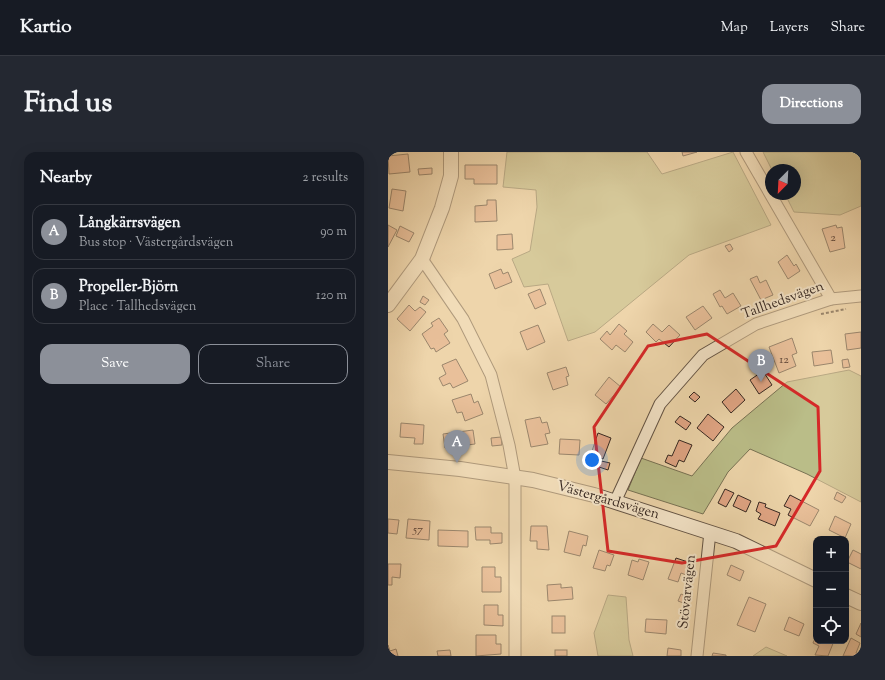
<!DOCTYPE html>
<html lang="en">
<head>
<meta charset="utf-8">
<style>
  body { margin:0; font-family:"Sorts Mill Goudy",serif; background:#242831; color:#f1f3f6 }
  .controls { position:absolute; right:12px; bottom:12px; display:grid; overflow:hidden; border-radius:8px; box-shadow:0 4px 16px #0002 }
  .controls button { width:36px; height:36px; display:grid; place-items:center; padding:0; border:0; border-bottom:1px solid #363941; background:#171b24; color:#f1f3f6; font:20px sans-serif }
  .compass { position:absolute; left:377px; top:12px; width:36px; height:36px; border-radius:50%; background:#171b24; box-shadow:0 4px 16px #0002; rotate:204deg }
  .you { position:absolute; left:204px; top:308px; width:14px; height:14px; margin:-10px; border:3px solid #fff; border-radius:50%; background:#1a73e8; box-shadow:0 0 0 6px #1a73e833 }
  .badge { display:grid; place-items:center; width:26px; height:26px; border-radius:50%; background:#8c9099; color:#fff; font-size:13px; font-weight:700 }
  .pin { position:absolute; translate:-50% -33px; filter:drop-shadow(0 1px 2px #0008) }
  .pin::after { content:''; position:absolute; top:21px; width:14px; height:12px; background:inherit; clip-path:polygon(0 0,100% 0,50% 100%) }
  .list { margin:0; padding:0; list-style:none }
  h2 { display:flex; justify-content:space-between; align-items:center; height:52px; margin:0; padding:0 16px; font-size:17px }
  h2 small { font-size:13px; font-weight:400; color:#9ea1a6 }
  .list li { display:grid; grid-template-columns:26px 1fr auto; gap:12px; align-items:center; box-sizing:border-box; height:56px; margin:0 8px 8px; padding:0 8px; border:1px solid #363941; border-radius:12px }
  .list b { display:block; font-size:15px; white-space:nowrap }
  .list p { margin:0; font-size:13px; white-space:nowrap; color:#9ea1a6 }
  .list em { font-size:13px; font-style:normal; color:#9ea1a6 }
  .actions { display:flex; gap:8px; padding:12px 16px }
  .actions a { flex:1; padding:9px 0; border:1px solid #8c9099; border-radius:12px; text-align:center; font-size:14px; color:#8c9099 }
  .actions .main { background:#8c9099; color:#fff }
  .icon { flex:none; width:22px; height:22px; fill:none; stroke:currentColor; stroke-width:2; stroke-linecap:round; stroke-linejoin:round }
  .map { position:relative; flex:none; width:473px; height:504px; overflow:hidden; border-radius:12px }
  header { display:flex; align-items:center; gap:24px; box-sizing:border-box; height:56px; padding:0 20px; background:#171b24; border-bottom:1px solid #363941 }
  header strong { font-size:19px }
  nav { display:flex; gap:22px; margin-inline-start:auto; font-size:14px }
  .intro { display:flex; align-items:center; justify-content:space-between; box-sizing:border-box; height:96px; padding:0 24px }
  h1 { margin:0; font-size:28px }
  .button { padding:10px 18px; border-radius:12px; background:#8c9099; color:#fff; font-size:14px; font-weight:700 }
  main { display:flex; gap:24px; padding:0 24px }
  aside { flex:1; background:#171b24; border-radius:12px; box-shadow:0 4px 16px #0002 }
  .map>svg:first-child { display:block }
  .green { fill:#babd88; stroke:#787254 }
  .building { fill:#e2a685; stroke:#352721 }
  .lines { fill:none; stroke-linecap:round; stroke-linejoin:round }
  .minor-casing { stroke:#635344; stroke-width:13 }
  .tertiary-casing { stroke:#635344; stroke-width:16 }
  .path { stroke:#352721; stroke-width:2; stroke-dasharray:3 2; stroke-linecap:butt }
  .minor { stroke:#f4e4c8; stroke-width:11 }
  .tertiary { stroke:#f4e4c8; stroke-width:14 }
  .marked { fill:none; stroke:#d62828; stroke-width:3; stroke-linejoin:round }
  .labels { text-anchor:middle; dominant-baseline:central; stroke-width:4; stroke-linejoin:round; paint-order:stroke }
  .number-label { font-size:12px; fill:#60473a }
  .street-label { font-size:14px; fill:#352721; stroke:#f4e4c8 }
</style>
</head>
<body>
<header>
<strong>Kartio</strong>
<nav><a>Map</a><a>Layers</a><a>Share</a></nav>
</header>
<div class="intro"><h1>Find us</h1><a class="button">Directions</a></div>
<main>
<aside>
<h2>Nearby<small>2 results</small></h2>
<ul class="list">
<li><span class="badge">A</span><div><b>Långkärrsvägen</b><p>Bus stop · Västergårdsvägen</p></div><em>90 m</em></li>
<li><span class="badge">B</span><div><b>Propeller-Björn</b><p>Place · Tallhedsvägen</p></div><em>120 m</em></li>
</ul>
<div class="actions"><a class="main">Save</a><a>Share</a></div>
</aside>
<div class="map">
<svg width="473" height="504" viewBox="0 0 473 504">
  <rect width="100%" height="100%" fill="#eed6ab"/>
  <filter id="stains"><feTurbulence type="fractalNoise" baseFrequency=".005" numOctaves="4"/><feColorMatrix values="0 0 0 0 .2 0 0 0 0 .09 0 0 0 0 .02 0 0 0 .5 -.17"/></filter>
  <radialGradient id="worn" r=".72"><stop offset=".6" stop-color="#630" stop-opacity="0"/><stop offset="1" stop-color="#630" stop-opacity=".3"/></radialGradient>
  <!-- green -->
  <g class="green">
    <polygon points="119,0 259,0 274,22 345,0 383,73 301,103 207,180 180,189 160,132 136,135 124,107 142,99 149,55 148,38 115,35"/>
    <polygon points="375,0 473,0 473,54 452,63 406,60 397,42 407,42 407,18 384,18"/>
    <polygon points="461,218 473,224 473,350 419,322 362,297 340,320 315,362 240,338 253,306 304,324 344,276 399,230"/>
    <polygon points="220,443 238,445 241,488 245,504 210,504 206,481"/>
    <polygon points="378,495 399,504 365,504"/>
  </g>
  <!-- building -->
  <g class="building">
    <polygon points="294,0 309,0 295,4"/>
    <polygon points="20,2 22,20 1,22 0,4"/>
    <polygon points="77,13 109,13 109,32 86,32 86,27 77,27"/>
    <polygon points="44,16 44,22 31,23 30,17"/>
    <polygon points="4,37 18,39 15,59 1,56"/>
    <polygon points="99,48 108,48 109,69 87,70 87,54 99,53"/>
    <polygon points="0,73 9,78 0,95"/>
    <polygon points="448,73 449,76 454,75 457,96 442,100 434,77"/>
    <polygon points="12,74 26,81 21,90 8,84"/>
    <polygon points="124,82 125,97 109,98 109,83"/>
    <polygon points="342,92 345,97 341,100 337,94"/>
    <polygon points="399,103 406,114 408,112 412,119 400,127 390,110"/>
    <polygon points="113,117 115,122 120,120 124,130 107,137 101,122"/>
    <polygon points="369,124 372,131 378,128 385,143 373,148 362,127"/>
    <polygon points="152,137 158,152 147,157 140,142"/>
    <polygon points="332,138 337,146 345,141 353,154 339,162 334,154 332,155 325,142"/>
    <polygon points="35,144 41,148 37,153 32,150"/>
    <polygon points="21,153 27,159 32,155 38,160 22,179 9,167"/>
    <polygon points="315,154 324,166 307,178 298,165"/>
    <polygon points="51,166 60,179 56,182 62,191 48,200 46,196 43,197 34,182 45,174 43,171"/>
    <polygon points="231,172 239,179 236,182 245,190 237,200 228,193 224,198 212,187 219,179 222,183"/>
    <polygon points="265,172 274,180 281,173 292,183 281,195 271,187 268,190 258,180"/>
    <polygon points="150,173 157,190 139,198 132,180"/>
    <polygon points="473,180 473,196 459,198 457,182"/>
    <polygon points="404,186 409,201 404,203 408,214 391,221 381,195"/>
    <polygon points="443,198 445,211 426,214 424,200"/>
    <polygon points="68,207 80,229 65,236 62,231 55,234 51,226 58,222 54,213"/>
    <polygon points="460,207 462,215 455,216 454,208"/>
    <polygon points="178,215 181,224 178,225 180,233 165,238 159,221"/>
    <polygon points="375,219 384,233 371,242 362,228"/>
    <polygon points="221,225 233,235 218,252 207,243"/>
    <polygon points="348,237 357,248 343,261 334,250"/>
    <polygon points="306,240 312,245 307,250 301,245"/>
    <polygon points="83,242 86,251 90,249 95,262 77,269 74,260 69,261 64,248"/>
    <polygon points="320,262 336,275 325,289 309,276"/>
    <polygon points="292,264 303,271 298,278 287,270"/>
    <polygon points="152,265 154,271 159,270 162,281 157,282 160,292 143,295 137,268"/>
    <polygon points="13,271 36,273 35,292 26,292 27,286 12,285"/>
    <polygon points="85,278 87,292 57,296 55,282"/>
    <polygon points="210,281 223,286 215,307 203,302"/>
    <polygon points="113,285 114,293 104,294 103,286"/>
    <polygon points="172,287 192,288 191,303 171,302"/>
    <polygon points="291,288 304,293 296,310 291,308 288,315 277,310 280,303 284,304"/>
    <polygon points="209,308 222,311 220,318 208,314"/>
    <polygon points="337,337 346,341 338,355 330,351"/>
    <polygon points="449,340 458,345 454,351 446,347"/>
    <polygon points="350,343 363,349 358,360 345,354"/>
    <polygon points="402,343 431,358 422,374 400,363 403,357 396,354"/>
    <polygon points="371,350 378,352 377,355 392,361 387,374 370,367 373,362 368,359"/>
    <polygon points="447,364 463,372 457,386 441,378"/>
    <polygon points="0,367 11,368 9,382 0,381"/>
    <polygon points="20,367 42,369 41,388 18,386"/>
    <polygon points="143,374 159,374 161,398 149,397 149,389 142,389"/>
    <polygon points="87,375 103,375 103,381 114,381 114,391 102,392 102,388 88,388"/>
    <polygon points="50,378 80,379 80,395 50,394"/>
    <polygon points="181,379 200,384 198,394 195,393 192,404 176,400"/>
    <polygon points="211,398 226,403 222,414 219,413 217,419 205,416"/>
    <polygon points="465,398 473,402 473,417 459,410"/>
    <polygon points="288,406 306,412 301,424 293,421 290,430 280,427"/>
    <polygon points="251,407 261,410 255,428 240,423 244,408 250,410"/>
    <polygon points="0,412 13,412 12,426 4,425 4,433 0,433"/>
    <polygon points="343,413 356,419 352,429 339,423"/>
    <polygon points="94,415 107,415 107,425 113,425 113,440 94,440"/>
    <polygon points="173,432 173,436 184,435 185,447 160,449 159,433"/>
    <polygon points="293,442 300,445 298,452 290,449"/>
    <polygon points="361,445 378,452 367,480 349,473"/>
    <polygon points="96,453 110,453 110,463 115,463 115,474 96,473"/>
    <rect x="164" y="464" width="13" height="17"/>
    <polygon points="401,465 416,472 411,484 396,478"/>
    <polygon points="258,467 279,468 278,482 257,480"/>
    <polygon points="473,471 473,485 468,482"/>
    <polygon points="88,483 108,483 108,492 113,492 113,502 88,504"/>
    <polygon points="428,484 428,489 446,489 440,504 427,503 431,494 425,491"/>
    <polygon points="463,486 472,491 468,501 473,504 455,504"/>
    <polygon points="0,493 2,499 8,497 10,504 0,504"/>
    <polygon points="280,496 293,498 293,504 279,504"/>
    <polygon points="62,498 63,504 50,504 49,499"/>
    <rect x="167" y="498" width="12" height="6"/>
    <polygon points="325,501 338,503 338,504 324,504"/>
  </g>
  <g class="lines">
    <!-- minor casing -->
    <g class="minor-casing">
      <g id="minor">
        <polyline points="358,0 443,147"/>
        <polyline points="34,107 75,167 103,223 121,293 127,326 127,504"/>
        <polyline points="227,350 272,252 315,203 368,172 443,147 473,144"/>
        <polyline points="309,504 322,380"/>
      </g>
    </g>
    <!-- tertiary casing -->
    <g class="tertiary-casing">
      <g id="tertiary">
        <polyline points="0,153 34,107 54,56 63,24 63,0"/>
        <polyline points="0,310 72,317 145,328 206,343 348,389 428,428"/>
        <polyline points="458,444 473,451"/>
      </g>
    </g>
    <!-- path -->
    <polyline class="path" points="433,162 458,157"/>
    <!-- minor -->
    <use href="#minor" class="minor"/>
    <!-- tertiary -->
    <use href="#tertiary" class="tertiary"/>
  </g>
  <!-- marked area -->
  <path d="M0 0H473V504H0ZM319,182L430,255L432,319L388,394L294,411L220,399L206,275L260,194Z" fill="#eed6ab" fill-opacity=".55" fill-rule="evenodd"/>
  <path class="marked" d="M319,182L430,255L432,319L388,394L294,411L220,399L206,275L260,194Z"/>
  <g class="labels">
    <!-- number labels -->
    <g class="number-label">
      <text x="445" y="86">2</text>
      <text x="396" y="208">12</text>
      <text x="30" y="378">57</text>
    </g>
    <!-- street labels -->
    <g class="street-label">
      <text transform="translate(395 149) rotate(-20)">Tallhedsvägen</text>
      <text transform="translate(220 349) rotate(16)">Västergårdsvägen</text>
      <text transform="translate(300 440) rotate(-84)">Stövarvägen</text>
    </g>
  </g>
  <rect width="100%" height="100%" filter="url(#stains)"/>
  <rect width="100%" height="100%" fill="url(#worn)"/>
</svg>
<div class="controls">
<button>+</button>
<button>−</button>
<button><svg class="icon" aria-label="locate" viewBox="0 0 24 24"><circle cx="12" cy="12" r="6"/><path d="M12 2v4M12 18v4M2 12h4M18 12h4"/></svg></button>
</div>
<svg class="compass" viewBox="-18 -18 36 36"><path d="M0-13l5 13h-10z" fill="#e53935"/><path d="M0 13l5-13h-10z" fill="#9ea1a6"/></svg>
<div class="you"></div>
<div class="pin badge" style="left:69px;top:311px">A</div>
<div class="pin badge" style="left:373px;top:230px">B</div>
</div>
</main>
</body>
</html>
